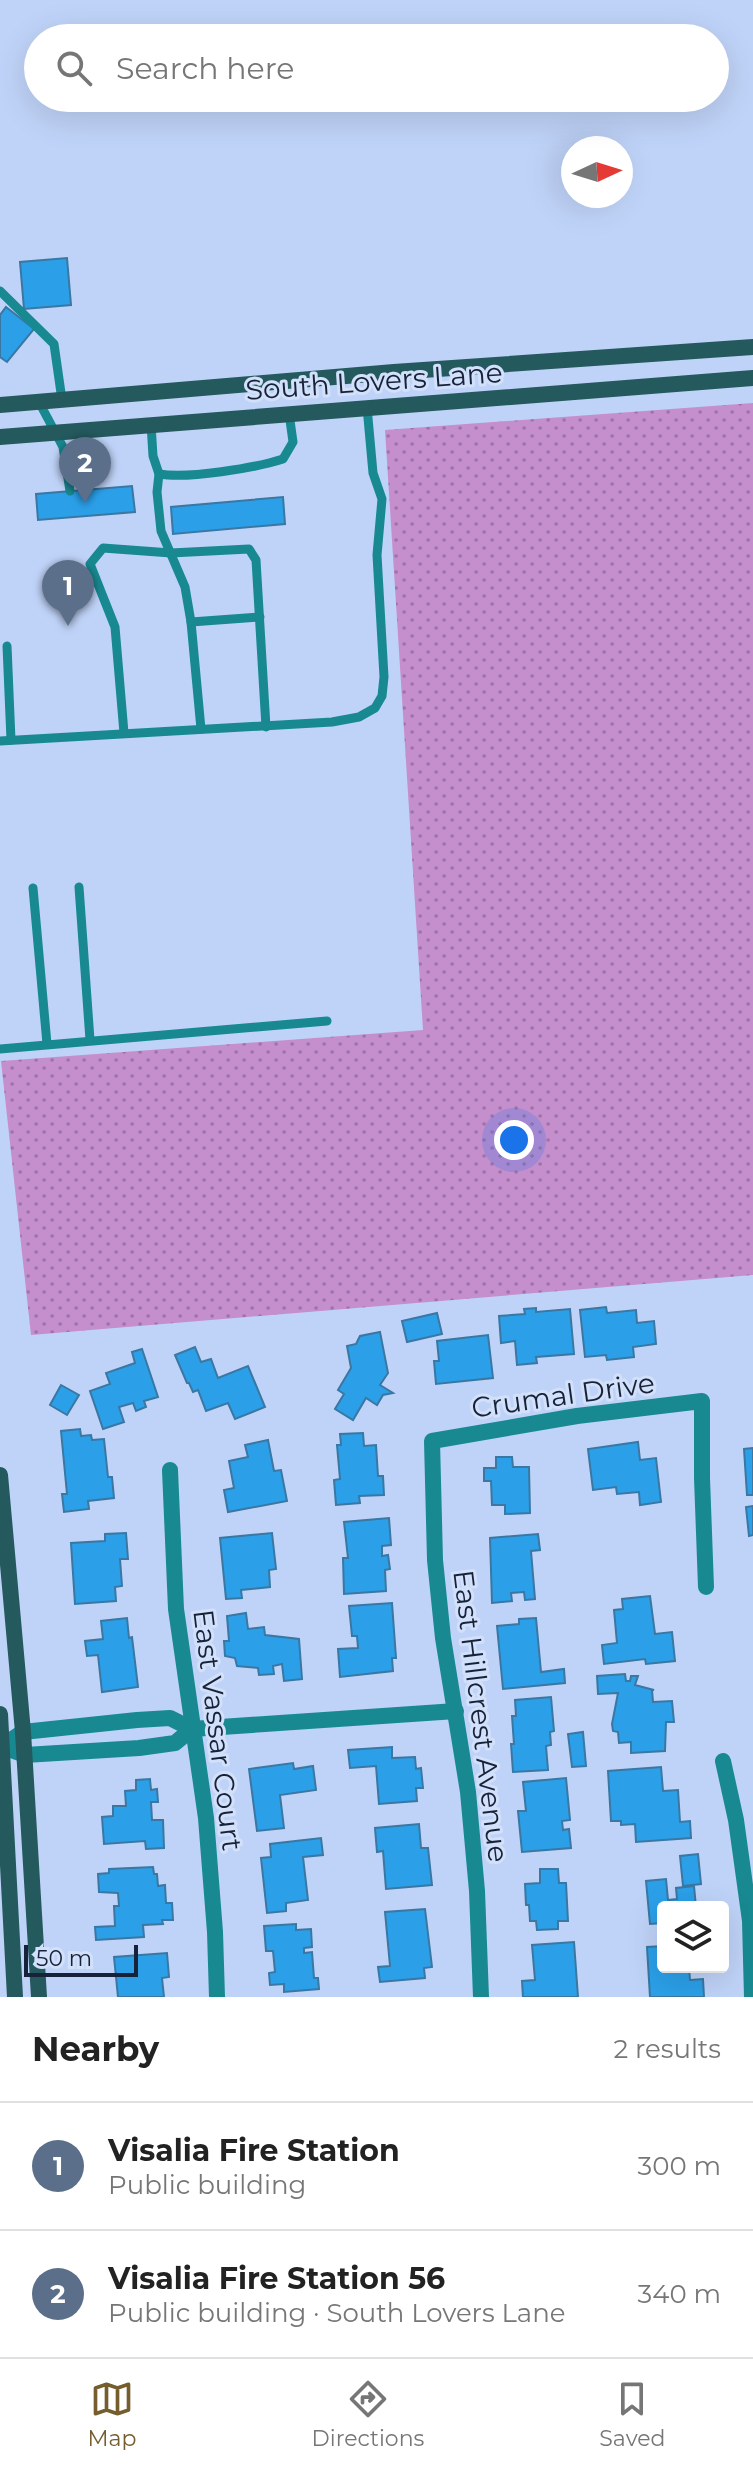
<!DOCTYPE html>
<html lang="en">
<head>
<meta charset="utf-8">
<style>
  body { margin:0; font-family:Montserrat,sans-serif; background:#f6f6f6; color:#222 }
  .controls { position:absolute; right:24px; bottom:24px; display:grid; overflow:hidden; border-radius:8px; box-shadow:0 8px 32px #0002 }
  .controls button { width:72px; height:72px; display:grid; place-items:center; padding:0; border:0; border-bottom:2px solid #e0e0e0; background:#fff; color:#222; font:40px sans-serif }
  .compass { position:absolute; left:561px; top:136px; width:72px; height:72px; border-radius:50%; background:#fff; box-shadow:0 8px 32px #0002; rotate:86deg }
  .scale { position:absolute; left:24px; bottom:20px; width:114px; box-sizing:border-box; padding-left:8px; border:4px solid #162239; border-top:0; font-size:22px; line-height:28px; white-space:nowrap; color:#162239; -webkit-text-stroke:6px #d2e0f9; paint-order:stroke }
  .you { position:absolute; left:514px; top:1140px; width:28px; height:28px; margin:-20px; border:6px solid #fff; border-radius:50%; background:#1a73e8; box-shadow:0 0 0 12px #1a73e833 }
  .badge { display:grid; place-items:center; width:52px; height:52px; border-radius:50%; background:#755d2e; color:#fff; font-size:26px; font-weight:700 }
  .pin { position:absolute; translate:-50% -66px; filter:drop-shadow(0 2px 4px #0008) }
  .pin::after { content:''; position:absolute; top:42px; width:28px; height:24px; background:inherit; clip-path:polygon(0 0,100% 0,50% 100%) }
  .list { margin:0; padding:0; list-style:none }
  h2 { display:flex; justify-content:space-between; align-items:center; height:104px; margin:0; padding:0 32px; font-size:34px }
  h2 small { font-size:26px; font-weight:400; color:#767676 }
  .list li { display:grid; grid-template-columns:52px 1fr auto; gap:24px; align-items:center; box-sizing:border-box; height:128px; padding:0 32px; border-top:2px solid #e0e0e0 }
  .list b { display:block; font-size:30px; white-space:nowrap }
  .list p { margin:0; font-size:26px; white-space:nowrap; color:#767676 }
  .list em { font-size:26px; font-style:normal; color:#767676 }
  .icon { flex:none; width:44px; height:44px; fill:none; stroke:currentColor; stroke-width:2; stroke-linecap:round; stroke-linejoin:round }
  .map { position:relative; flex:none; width:753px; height:1997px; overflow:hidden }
  .search { position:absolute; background:#fff; box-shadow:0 8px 32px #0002; left:24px; right:24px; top:24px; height:88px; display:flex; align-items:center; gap:20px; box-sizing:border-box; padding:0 28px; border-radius:44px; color:#767676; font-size:30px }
  .sheet { height:360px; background:#fff }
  nav { display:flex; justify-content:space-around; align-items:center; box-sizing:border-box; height:112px; border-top:2px solid #e0e0e0; background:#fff; font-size:22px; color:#767676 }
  nav a { display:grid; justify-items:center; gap:4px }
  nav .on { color:#755d2e }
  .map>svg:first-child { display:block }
  .grass { fill:url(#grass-dots) }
  .building { fill:#2ba0e9; stroke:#3a77a2; stroke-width:2 }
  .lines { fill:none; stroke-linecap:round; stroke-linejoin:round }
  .service { stroke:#188991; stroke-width:9 }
  .minor { stroke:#188991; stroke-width:16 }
  .secondary { stroke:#24595d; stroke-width:16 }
  .labels { text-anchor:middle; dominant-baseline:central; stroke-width:6; stroke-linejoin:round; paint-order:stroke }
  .street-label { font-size:28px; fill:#162239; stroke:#d2e0f9 }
</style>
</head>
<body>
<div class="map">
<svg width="753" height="1997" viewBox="0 0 753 1997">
  <defs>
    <pattern id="grass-dots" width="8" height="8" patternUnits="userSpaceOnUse" patternTransform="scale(2)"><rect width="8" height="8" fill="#c58ecd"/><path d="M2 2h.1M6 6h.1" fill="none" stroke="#9f74a7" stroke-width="1.8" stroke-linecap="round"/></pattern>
  </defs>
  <rect width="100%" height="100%" fill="#bfd3f8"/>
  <!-- grass -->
  <polygon class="grass" points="753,403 753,1275 31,1335 1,1061 423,1030 385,430"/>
  <!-- building -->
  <g class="building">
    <polygon points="67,258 71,305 24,309 20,262"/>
    <polygon points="6,307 34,329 7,362 0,357 0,315"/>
    <polygon points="132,486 135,512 38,520 36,494"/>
    <polygon points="283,497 285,524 173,534 171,507"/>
    <polygon points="606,1307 607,1313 636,1310 637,1323 654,1321 656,1344 633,1347 634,1357 607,1360 606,1355 585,1357 580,1310"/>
    <polygon points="536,1308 536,1312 570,1309 574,1354 536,1357 537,1363 517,1365 515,1341 501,1343 499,1316 525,1314 524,1309"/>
    <polygon points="437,1313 442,1334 407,1342 402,1321"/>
    <polygon points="380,1332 388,1373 380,1385 393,1393 383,1395 377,1405 366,1398 353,1420 335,1409 344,1394 338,1390 351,1368 347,1346 356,1344 360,1336"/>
    <polygon points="488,1335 493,1378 436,1384 434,1361 439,1361 437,1341"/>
    <polygon points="195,1347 201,1362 211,1359 218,1378 248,1366 265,1407 235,1419 228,1403 206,1411 198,1390 193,1392 189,1383 187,1383 175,1355"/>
    <polygon points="142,1349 158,1397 144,1401 146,1407 136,1411 133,1403 119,1407 124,1422 103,1429 90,1391 110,1384 106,1373 135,1363 132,1352"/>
    <polygon points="61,1385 79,1395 67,1415 50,1405"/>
    <polygon points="80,1429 81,1436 91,1435 92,1440 104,1439 108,1477 112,1477 114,1498 88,1501 89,1509 64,1512 62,1494 67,1494 61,1431"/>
    <polygon points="363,1433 364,1446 376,1445 378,1476 383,1476 384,1495 359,1496 360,1503 336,1505 334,1480 340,1479 337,1445 341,1445 340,1434"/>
    <polygon points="268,1440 274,1471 281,1470 287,1501 228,1512 224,1490 234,1488 229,1461 248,1457 245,1445"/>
    <polygon points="638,1442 640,1460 656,1458 661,1502 640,1505 639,1492 617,1494 616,1487 593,1490 588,1449"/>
    <polygon points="753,1448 753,1495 747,1495 744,1449"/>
    <polygon points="496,1457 512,1457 513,1467 529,1467 530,1513 505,1514 505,1505 492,1505 491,1481 484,1481 484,1468 496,1468"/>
    <polygon points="753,1506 753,1535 749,1536 746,1507"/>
    <polygon points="389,1518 391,1545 382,1546 382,1556 388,1555 390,1569 385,1570 386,1591 344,1594 343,1558 348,1558 344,1522"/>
    <polygon points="126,1533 128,1559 120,1559 122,1586 115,1587 116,1601 75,1604 71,1543 105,1541 105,1534"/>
    <polygon points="272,1533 276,1569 269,1570 270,1587 241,1590 242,1598 226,1599 220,1538"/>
    <polygon points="538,1534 540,1550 531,1551 535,1599 525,1600 524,1592 511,1593 512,1601 492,1603 490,1538"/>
    <polygon points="650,1596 655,1634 672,1632 675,1661 646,1664 645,1659 604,1664 602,1645 617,1643 614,1610 623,1609 622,1599"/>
    <polygon points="392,1603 396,1658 392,1658 393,1671 340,1677 338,1649 358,1648 357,1636 352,1636 349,1606"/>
    <polygon points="246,1613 248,1629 264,1627 265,1635 299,1639 302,1679 284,1681 282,1664 273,1666 274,1674 259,1675 258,1668 237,1666 235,1658 225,1656 224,1641 229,1641 227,1616"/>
    <polygon points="127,1618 129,1638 132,1637 138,1687 102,1692 98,1655 87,1656 85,1641 103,1639 101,1621"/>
    <polygon points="536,1618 541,1672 564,1669 565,1683 503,1689 497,1626 519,1624 519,1619"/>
    <polygon points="625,1674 626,1681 630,1681 631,1676 638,1676 635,1685 654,1690 652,1690 653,1702 672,1701 674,1722 666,1722 665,1751 631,1753 631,1742 619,1743 618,1732 613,1731 612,1724 618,1693 598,1694 597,1676"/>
    <polygon points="551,1697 554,1731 550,1732 551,1745 546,1746 548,1770 513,1772 511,1744 514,1744 512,1716 516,1716 515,1700"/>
    <polygon points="583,1732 586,1766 572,1767 568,1734"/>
    <polygon points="392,1747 392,1758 415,1757 416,1769 421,1768 423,1788 416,1788 417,1801 379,1804 376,1766 350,1768 348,1750"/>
    <polygon points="293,1763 294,1769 313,1766 316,1790 280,1795 284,1828 257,1831 249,1769"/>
    <polygon points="661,1767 663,1791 678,1790 680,1822 690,1821 691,1838 636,1842 635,1824 621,1825 621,1821 611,1821 608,1771"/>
    <polygon points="566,1778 570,1820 562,1821 563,1830 569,1829 571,1848 522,1852 518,1811 526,1811 523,1782"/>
    <polygon points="150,1779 151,1790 157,1789 158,1802 151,1802 152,1820 163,1820 164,1848 146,1849 145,1841 104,1844 102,1817 113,1816 113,1806 126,1806 125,1791 136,1790 136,1780"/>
    <polygon points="419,1824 421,1848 428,1848 432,1885 386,1889 383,1851 377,1852 375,1828"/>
    <polygon points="321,1838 323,1855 303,1857 308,1900 286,1903 286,1911 267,1913 261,1858 271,1857 270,1844"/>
    <polygon points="698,1854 701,1884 683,1886 680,1856"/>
    <polygon points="153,1867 154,1874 157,1874 158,1886 165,1885 166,1903 172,1903 173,1920 162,1920 163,1924 143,1925 144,1937 96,1940 95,1927 115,1926 114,1906 119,1906 118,1893 99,1892 98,1874 109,1873 109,1869"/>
    <polygon points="540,1869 558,1869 559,1883 566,1883 568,1921 558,1921 558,1929 537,1930 536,1921 530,1921 529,1905 526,1905 525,1884 540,1883"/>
    <polygon points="666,1879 668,1900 677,1899 676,1888 694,1886 696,1907 663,1907 663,1923 650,1924 646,1881"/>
    <polygon points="425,1909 432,1967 424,1968 425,1978 380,1982 378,1967 390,1966 385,1912"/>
    <polygon points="296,1924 296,1930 311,1929 312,1947 304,1948 304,1953 312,1952 314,1978 318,1978 319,1989 284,1992 284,1984 270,1985 269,1973 275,1972 273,1951 266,1951 264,1926"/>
    <polygon points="574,1942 578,1997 523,1997 522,1981 535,1980 532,1945"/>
    <polygon points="663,1946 663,1967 689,1967 690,1980 703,1979 704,1997 650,1997 647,1947"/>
    <polygon points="167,1953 169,1977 162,1978 164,1997 118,1997 114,1957"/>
  </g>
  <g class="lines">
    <!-- service -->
    <g class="service">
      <polyline points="0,291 54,344 62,400"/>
      <polyline points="39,402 63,447 70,491"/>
      <polyline points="151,424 153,456 159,474 157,492 161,531 185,587 191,622 201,729"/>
      <path d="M159,474C188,479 255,468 283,459L293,442L289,413"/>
      <polyline points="191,622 260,617"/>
      <polyline points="7,646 11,740"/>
      <polyline points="124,733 115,627 90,564 103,548 171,553 249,549 256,560 266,727"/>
      <polyline points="0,741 332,722 359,717 375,708 382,696 384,677 377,555 382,499 373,473 367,407"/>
      <polyline points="79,887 90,1040"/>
      <polyline points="33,888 47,1044"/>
      <polyline points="0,1049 327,1021"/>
    </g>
    <!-- minor -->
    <g class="minor">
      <polyline points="170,1470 176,1609 206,1818 215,1932 217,1997"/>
      <polyline points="0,1746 25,1755 139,1748 175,1743 192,1729"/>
      <polyline points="2,1746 23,1732 137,1720 170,1718 192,1729 456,1711"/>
      <polyline points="723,1761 736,1820 750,1921 752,1997"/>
      <polyline points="481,1997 477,1891 468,1792 443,1638 435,1560 432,1441 577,1416 702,1401 702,1478 706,1587"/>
    </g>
    <!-- secondary -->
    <g class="secondary">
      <polyline points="0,405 394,372 753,347"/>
      <polyline points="0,437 753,378"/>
      <polyline points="0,1475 23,1732 39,1997"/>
      <polyline points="0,1714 15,1997"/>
    </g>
  </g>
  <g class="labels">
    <!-- street labels -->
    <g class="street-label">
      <text transform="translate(374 381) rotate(-4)">South Lovers Lane</text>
      <text transform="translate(563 1395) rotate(-8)">Crumal Drive</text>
      <text transform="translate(481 1716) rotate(83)">East Hillcrest Avenue</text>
      <text transform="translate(218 1730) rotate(83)">East Vassar Court</text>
    </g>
  </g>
</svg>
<div class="controls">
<button><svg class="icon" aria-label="layers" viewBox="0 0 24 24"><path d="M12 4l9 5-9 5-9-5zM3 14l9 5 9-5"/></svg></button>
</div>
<svg class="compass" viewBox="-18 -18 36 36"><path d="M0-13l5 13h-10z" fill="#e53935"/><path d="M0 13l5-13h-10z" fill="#767676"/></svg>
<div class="scale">50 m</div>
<div class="you"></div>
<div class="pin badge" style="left:68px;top:626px;background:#5c6f8a">1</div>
<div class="pin badge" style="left:85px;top:503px;background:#5c6f8a">2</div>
<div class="search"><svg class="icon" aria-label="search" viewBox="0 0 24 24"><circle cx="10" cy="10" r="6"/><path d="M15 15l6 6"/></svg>Search here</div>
</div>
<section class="sheet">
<h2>Nearby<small>2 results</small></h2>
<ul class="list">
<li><span class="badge" style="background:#5c6f8a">1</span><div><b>Visalia Fire Station</b><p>Public building</p></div><em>300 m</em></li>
<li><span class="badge" style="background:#5c6f8a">2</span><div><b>Visalia Fire Station 56</b><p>Public building · South Lovers Lane</p></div><em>340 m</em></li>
</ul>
</section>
<nav>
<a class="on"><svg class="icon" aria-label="map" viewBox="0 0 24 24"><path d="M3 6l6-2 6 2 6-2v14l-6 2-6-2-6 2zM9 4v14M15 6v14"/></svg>Map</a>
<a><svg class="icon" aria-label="directions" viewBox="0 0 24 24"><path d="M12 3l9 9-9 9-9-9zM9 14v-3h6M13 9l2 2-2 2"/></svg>Directions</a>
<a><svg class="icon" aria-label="saved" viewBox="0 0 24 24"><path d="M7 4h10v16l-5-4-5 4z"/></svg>Saved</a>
</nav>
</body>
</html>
